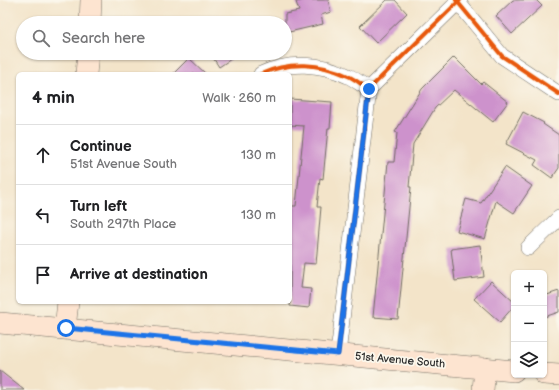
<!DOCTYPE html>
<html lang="en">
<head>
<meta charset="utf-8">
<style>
  body { margin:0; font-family:"Balsamiq Sans",sans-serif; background:#f6f6f6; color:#202124 }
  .controls { position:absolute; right:12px; bottom:12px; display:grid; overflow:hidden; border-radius:6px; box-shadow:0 1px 3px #0004 }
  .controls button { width:36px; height:36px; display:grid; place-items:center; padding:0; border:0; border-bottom:1px solid #e0e0e0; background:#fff; color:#202124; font:20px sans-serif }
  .stop { position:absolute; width:12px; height:12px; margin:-9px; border:3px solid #1a73e8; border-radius:50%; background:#fff }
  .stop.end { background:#1a73e8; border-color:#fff; box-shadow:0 1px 4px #0008 }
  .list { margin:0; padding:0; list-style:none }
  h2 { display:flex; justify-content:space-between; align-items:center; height:52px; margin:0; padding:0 16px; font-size:17px }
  h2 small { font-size:13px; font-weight:400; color:#757577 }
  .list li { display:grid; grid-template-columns:26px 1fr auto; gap:12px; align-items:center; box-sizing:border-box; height:60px; padding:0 16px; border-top:1px solid #e0e0e0 }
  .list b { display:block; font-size:15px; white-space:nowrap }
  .list p { margin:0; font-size:13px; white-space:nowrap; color:#757577 }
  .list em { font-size:13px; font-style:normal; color:#757577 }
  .icon { flex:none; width:22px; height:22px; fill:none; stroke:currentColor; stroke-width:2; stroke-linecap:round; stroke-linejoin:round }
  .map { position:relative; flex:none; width:559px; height:390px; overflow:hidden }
  .search { position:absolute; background:#fff; box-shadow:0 1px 3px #0004; left:16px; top:16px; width:276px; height:44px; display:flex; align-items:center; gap:10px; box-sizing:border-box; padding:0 14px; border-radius:22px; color:#757577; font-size:15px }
  .panel { position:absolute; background:#fff; box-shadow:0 1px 3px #0004; left:16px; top:72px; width:276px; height:232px; border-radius:6px }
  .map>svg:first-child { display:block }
  .building { fill:#cd92cc }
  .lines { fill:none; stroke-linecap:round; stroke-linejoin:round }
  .street-casing { stroke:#716c62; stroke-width:16 }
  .secondary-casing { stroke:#716c62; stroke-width:22 }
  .street { stroke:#fff; stroke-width:15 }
  .secondary { stroke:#fde4d0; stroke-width:21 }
  .cycleway-casing { stroke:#fbf7ec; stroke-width:6 }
  .cycleway { stroke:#e8590c; stroke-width:4 }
  .route { stroke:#1a73e8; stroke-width:5 }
  .labels { text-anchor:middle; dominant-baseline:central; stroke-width:3.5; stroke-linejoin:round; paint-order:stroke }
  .street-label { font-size:11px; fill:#2b2b2b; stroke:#fbf7ec }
</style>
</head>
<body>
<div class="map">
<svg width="559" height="390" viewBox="0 0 559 390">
  <rect width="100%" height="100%" fill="#fbf7ec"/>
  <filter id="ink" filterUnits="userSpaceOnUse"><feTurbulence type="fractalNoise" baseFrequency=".025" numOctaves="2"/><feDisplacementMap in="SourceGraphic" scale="8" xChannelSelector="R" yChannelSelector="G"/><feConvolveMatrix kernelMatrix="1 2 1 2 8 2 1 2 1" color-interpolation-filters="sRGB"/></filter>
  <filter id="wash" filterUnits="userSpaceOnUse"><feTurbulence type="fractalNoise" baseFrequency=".012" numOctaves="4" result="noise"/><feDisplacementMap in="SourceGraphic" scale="16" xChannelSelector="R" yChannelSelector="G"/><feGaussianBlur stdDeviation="0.9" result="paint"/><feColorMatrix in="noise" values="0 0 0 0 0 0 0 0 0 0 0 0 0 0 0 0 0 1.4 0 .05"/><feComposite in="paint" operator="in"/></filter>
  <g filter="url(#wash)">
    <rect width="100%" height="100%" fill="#f3e4c9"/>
    <g id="blocks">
      <!-- building -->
      <g class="building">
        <polygon points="305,0 328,0 331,12 321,15 323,24 285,33 285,14 299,11 296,2"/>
        <polygon points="387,0 395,0 407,13 376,43 360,26"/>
        <polygon points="513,0 536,0 542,6 512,34 496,16"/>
        <polygon points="210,53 240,53 219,67"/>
        <polygon points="454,57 481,84 483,82 508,102 493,122 454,90 435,108 413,144 409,187 411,187 398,319 373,317 388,162 394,162 397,133 395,132 422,89"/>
        <polygon points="189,58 206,74 173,74"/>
        <polygon points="290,99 332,102 330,128 328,128 323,179 320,178 317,207 321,207 316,264 304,263 301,288 311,289 309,308 290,306 290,206 296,206 304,126 290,125"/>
        <polygon points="523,112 544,123 543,124 559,135 559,168 552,178 534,165 537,160 506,144"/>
        <polygon points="505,167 532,186 514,213 496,201 485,239 457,231 466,199 481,203"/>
        <polygon points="480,245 484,277 455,281 451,249"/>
        <polygon points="491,281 514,302 514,306 500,322 474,299"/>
        <polygon points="559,291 559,312 544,317 544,296"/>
        <polygon points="0,371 24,390 0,390"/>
      </g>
    </g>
  </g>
  <g filter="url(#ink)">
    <use href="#blocks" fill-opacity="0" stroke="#716c62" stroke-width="1"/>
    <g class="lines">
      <!-- street casing -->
      <g class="street-casing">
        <g id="street">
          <polyline points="456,0 502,56 559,94"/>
          <path d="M261,74C289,61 321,63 348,76C355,79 362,85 369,89"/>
          <polyline points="528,248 559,218"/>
          <polyline points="338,354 369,89 460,0"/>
        </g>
      </g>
      <!-- secondary casing -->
      <g class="secondary-casing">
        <g id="secondary">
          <polyline points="90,23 91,0"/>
          <polyline points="86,74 88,53"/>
          <polyline points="0,323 514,371"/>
          <polyline points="65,328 68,302"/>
          <polyline points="544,374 559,375"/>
          <polyline points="483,390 485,368"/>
        </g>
      </g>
      <!-- street -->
      <use href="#street" class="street"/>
      <!-- secondary -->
      <use href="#secondary" class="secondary"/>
      <!-- cycleway casing -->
      <g class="cycleway-casing">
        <g id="cycleway">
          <polyline points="456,0 502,56 559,94"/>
          <path d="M261,74C289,61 321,63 348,76C355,79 362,85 369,89"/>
          <polyline points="338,354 369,89 460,0"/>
        </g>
      </g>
      <!-- cycleway -->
      <use href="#cycleway" class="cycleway"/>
    </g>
  </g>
  <g class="lines" filter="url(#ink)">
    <!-- route -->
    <polyline class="route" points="66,328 338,354 369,89"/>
  </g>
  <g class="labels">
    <!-- street labels -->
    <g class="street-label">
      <text transform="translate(400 360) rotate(5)">51st Avenue South</text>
    </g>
  </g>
</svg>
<div class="controls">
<button>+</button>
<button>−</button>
<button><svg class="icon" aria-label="layers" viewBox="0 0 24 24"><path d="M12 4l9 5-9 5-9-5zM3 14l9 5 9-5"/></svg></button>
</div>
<div class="stop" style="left:66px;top:328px"></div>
<div class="stop end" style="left:369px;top:89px"></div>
<div class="search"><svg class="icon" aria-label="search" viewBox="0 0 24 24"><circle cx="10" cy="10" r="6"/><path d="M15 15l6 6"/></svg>Search here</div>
<section class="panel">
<h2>4 min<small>Walk · 260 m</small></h2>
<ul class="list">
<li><svg class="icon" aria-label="ahead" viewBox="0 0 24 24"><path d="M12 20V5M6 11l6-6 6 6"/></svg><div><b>Continue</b><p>51st Avenue South</p></div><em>130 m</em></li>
<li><svg class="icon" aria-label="left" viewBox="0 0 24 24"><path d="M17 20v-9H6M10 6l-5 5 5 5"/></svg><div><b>Turn left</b><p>South 297th Place</p></div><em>130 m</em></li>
<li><svg class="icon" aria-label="arrive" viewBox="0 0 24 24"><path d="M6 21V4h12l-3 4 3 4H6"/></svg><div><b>Arrive at destination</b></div></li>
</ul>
</section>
</div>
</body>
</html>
